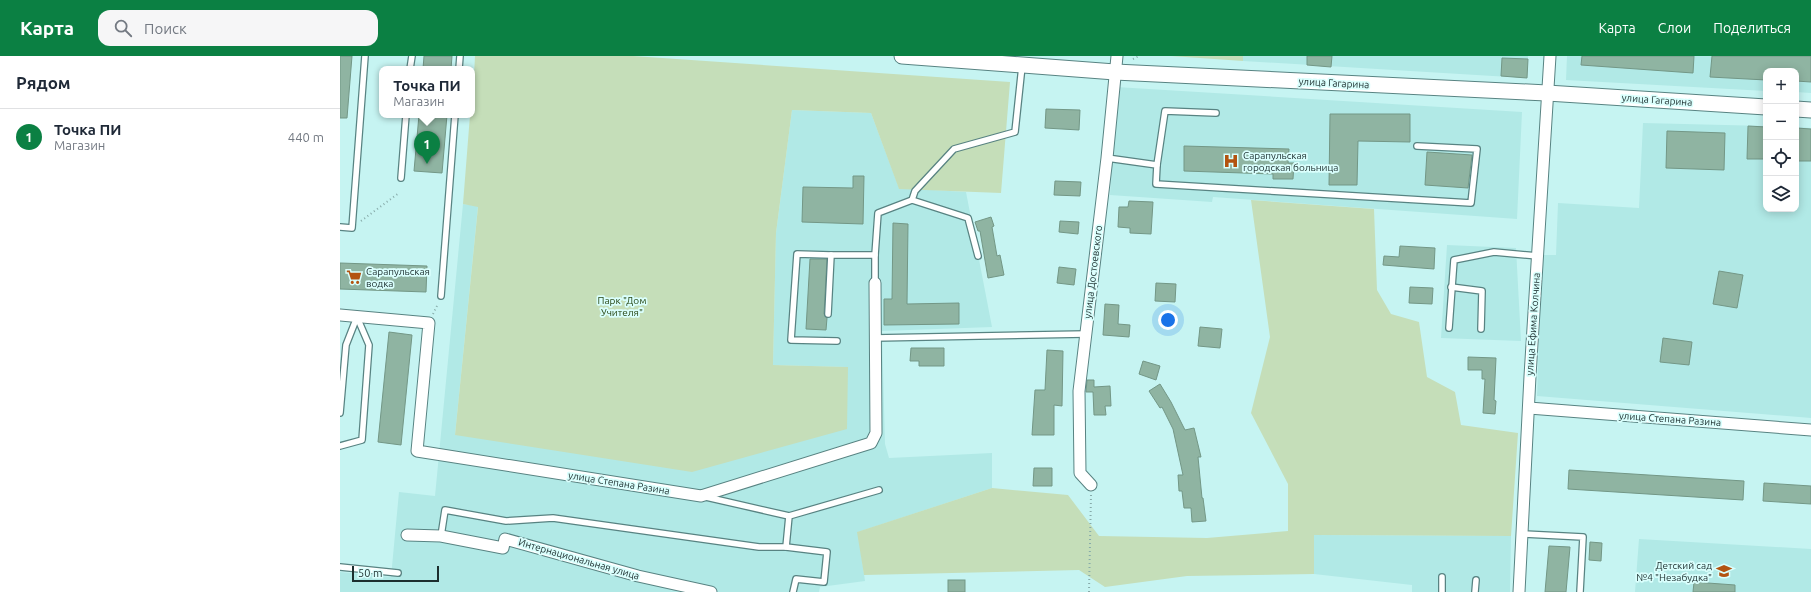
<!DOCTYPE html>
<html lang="ru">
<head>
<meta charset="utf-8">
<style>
  body { margin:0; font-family:Ubuntu,sans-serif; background:#f6f6f7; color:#1f2937 }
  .controls { position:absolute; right:12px; top:12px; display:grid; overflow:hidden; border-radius:8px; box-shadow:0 2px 10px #0003 }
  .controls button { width:36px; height:36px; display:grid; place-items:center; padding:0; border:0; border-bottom:1px solid #e0e1e3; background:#fff; color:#1f2937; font:20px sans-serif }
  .scale { position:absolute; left:12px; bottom:10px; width:87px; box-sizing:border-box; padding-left:4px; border:2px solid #1c2e2e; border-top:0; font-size:11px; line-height:14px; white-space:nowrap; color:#1c2e2e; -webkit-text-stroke:3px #dafffd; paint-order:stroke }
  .you { position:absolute; left:828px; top:264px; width:14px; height:14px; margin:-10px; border:3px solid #fff; border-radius:50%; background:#1a73e8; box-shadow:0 0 0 6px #1a73e833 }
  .badge { display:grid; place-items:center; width:26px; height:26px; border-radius:50%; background:#0b8043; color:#fff; font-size:13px; font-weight:700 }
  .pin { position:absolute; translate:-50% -33px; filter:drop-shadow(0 1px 2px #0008) }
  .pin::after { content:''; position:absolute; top:21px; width:14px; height:12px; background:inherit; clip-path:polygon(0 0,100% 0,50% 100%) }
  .popup { position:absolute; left:39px; top:10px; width:96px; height:52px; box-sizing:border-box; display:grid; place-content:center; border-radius:8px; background:#fff; filter:drop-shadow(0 1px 3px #0005); font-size:13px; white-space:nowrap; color:#747a83 }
  .popup b { font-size:15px; color:#1f2937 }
  .popup::after { content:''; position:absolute; left:50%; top:100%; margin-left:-8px; border:8px solid transparent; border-top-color:#fff }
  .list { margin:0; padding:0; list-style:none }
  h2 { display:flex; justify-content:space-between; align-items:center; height:52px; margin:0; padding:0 16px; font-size:17px }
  h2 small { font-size:13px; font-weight:400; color:#747a83 }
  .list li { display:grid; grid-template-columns:26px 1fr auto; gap:12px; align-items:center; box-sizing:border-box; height:56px; padding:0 16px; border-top:1px solid #e0e1e3 }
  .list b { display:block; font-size:15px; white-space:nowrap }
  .list p { margin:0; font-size:13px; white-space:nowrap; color:#747a83 }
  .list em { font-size:13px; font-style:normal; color:#747a83 }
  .icon { flex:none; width:22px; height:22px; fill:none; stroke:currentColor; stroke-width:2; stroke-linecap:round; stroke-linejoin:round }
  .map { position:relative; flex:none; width:1471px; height:536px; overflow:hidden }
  header { display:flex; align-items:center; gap:24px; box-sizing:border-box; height:56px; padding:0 20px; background:#0b8043; color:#fff }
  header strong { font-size:19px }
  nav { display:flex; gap:22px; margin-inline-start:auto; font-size:14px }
  .search { width:280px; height:36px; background:#f6f6f7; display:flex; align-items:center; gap:10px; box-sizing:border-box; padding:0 14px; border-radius:12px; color:#747a83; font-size:15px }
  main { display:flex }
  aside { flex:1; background:#fff }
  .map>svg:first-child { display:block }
  .built { fill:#b1e9e6 }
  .green { fill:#c5deb9 }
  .building { fill:#8fb4a2; stroke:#739786 }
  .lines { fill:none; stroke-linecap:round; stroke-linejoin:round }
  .lane-casing { stroke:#588382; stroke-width:8 }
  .street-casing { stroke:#588382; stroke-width:13 }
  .secondary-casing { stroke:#588382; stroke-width:17 }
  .path { stroke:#87abaa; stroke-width:2; stroke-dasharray:1 3; stroke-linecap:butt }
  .lane { stroke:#fff; stroke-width:5.5 }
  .street { stroke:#fff; stroke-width:11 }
  .secondary { stroke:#fff; stroke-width:15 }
  .labels { text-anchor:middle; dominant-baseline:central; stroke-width:3.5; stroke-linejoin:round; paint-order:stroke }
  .street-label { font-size:10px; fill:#1c2e2e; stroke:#dafffd }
  .poi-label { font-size:10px; fill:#1c2e2e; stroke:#dafffd; text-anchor:start }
  .park-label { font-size:10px; fill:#254410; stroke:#dafffd }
</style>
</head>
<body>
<header>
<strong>Карта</strong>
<div class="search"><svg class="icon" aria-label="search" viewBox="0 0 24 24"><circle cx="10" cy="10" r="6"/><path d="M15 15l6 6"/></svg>Поиск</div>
<nav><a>Карта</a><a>Слои</a><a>Поделиться</a></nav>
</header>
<main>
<aside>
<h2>Рядом<small></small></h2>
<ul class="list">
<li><span class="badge">1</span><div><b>Точка ПИ</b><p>Магазин</p></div><em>440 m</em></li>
</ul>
</aside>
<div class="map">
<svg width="1471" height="536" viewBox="0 0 1471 536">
  <rect width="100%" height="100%" fill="#c6f4f2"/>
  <!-- built -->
  <g class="built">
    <polygon points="903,0 1188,0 1187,22 903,5"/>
    <polygon points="1227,0 1471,0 1471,37 1456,36 1456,15 1426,15 1426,35 1226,24"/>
    <polygon points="776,31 1182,56 1177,163 873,141 872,146 770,139"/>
    <polygon points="452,54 531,57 559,132 626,136 652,271 542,275 545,388 549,402 652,397 652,432 518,476 525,525 480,531 479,536 0,536 0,516 51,521 59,436 95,440 123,148 138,150 115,379 507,311 433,309 436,177"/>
    <polygon points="1303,67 1426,70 1426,153 1456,153 1456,71 1471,72 1471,362 1197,340 1202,199 1216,199 1218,147 1299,152"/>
    <polygon points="1107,189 1176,192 1181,285 1101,282"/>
    <polygon points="973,479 1171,480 1170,536 1072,536 1072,529 974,518"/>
    <polygon points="1299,483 1471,493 1471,536 1295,536"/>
  </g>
  <!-- green -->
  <g class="green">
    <polygon points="135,0 293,0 670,26 661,137 559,133 531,57 452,54 436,177 433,309 508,311 507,373 352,416 115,379 138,151 123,148 130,59 132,59"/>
    <polygon points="831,0 903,0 903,5"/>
    <polygon points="911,144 1034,153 1037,234 1051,258 1079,266 1087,321 1115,336 1121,369 1178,377 1171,480 974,479 974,518 847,520 765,531 739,514 524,519 517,476 652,432 728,439 759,480 867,482 948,475 948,428 911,357 930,281"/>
  </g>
  <!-- building -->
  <g class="building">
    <polygon points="0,0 12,0 7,62 0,62"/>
    <polygon points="84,0 112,0 111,13 83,13"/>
    <polygon points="967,0 992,0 991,11 967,9"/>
    <polygon points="1242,0 1354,0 1353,17 1241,9"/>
    <polygon points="1372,0 1471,0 1471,26 1456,25 1456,15 1426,15 1426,24 1370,21"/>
    <polygon points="1162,2 1188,3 1187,22 1161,20"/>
    <polygon points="706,53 740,54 739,74 705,72"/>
    <polygon points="990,58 1070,58 1070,86 1018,85 1017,129 989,129"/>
    <polygon points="79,59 107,59 102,117 74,115"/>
    <polygon points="1408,70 1426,71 1426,103 1407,103"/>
    <polygon points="1456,72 1471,73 1471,105 1456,105"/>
    <polygon points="1327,75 1385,77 1384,114 1326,112"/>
    <polygon points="844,90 949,93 948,107 954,107 953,123 933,123 933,118 844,115"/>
    <polygon points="1087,96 1132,99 1128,132 1085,129"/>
    <polygon points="513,120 524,120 523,168 462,166 463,131 513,132"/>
    <polygon points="715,125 741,126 740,140 714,139"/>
    <polygon points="789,145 813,146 811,178 790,177 790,172 778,171 779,151 788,151"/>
    <polygon points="651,161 654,170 652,171 657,200 660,199 664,219 648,222 640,175 638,175 635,166"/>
    <polygon points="720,165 739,166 738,178 719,176"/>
    <polygon points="553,167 568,168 567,248 619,247 619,268 544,269 544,243 552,243"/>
    <polygon points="1060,190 1095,192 1094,213 1043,209 1044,200 1059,201"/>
    <polygon points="470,203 487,203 484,258 487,262 486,274 466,273"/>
    <polygon points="0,207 87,210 86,236 0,233"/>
    <polygon points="719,211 736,213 734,229 717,227"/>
    <polygon points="1379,215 1403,219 1397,252 1373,248"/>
    <polygon points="816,227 836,228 835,246 815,245"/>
    <polygon points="1070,231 1093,232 1092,248 1069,247"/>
    <polygon points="765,248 779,249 778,268 790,269 789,281 763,279"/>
    <polygon points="860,271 882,273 880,292 858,290"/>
    <polygon points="49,276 72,279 61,389 38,386"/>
    <polygon points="1323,282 1352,286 1349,309 1320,306"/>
    <polygon points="571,292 604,292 604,310 579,310 579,305 570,305"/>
    <polygon points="707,294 723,295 722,350 714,349 714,379 692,379 695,334 705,334"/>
    <polygon points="1128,301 1156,302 1154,344 1156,345 1155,358 1143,357 1145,323 1142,323 1142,314 1128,314"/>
    <polygon points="803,305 820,310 816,324 799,318"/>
    <polygon points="747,324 754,324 754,331 770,330 771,350 765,350 766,359 754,359 753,336 746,336"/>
    <polygon points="820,328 831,346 845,374 854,372 861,401 858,401 862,442 863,442 866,465 852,466 851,452 844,452 842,435 839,435 838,419 843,419 833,373 822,351 820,352 809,335"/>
    <polygon points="694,412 712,412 712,430 693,430"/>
    <polygon points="1229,414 1404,425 1403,444 1228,433"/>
    <polygon points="1424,427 1471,430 1471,448 1423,445"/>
    <polygon points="1250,486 1262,487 1261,505 1249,504"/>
    <polygon points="1209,490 1230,491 1226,536 1205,536"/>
    <rect x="608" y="524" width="17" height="12"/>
    <polygon points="1354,526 1395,529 1395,536 1353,536"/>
  </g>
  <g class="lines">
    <!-- lane casing -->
    <g class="lane-casing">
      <g id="lane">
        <polyline points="70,13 72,0"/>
        <polyline points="119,13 120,0"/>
        <polyline points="767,102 817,109 816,128 1131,147 1137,93 1077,90"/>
        <polyline points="817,109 825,55 876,57"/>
        <polyline points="61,122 66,59"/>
        <polyline points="572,144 575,135 614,93 675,76 682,10"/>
        <polyline points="0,171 12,172 25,0"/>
        <polyline points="491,199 457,198 451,284 497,285"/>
        <polyline points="535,199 538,157 572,144 628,162 638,200"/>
        <polyline points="1111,231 1142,235 1141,273"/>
        <polyline points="101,240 115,59"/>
        <polyline points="488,258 491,199 535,199 535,227"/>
        <polyline points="1109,272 1114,204 1154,196 1198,200"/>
        <polyline points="534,282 746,278"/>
        <polyline points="0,357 6,289 17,261"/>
        <polyline points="0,390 22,384 29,289 17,261"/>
        <polyline points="366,441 449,460"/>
        <polyline points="1183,478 1243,481 1240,536"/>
        <polyline points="101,480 105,454 166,465 213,462 419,491 446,491 449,460 539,434"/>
        <polyline points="446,491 487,496 484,526 456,523 453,536"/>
        <polyline points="0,511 58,517"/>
        <polyline points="1102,536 1102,521"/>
        <polyline points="1135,536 1136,524"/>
      </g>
    </g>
    <!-- street casing -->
    <g class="street-casing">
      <g id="street">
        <polyline points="0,259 89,267 77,395 361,440 531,387 536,377 535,227"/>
        <polyline points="1189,352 1471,374"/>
        <polyline points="751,429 740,417 739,335 767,102 777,0"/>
        <polyline points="67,479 101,480 163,492 165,483 298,520 371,536"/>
        <polyline points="1179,536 1190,320 1210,0"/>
      </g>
    </g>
    <!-- secondary casing -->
    <g class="secondary-casing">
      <g id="secondary">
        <polyline points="562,0 775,16 1207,37 1426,51"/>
        <polyline points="1456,53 1471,54"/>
      </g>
    </g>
    <!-- path -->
    <g class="path">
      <polyline points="793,3 799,0"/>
      <polyline points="21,165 59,137"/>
      <polyline points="93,258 98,248"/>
      <polyline points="749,536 751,439"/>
    </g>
    <!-- lane -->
    <use href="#lane" class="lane"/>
    <!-- street -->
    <use href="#street" class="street"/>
    <!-- secondary -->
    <use href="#secondary" class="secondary"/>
  </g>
  <!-- icons -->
  <defs>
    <g id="hospital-bare" transform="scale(1.2)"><path d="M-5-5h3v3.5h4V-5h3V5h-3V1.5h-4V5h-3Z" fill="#b35310" stroke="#dafffd" stroke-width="2.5" paint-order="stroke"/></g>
    <g id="supermarket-bare" transform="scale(1.2)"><path d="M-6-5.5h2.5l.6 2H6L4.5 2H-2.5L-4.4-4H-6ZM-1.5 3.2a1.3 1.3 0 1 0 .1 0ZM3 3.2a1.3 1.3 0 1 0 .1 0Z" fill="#b35310" stroke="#dafffd" stroke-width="2.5" paint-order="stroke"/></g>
    <g id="school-bare" transform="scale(1.2)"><path d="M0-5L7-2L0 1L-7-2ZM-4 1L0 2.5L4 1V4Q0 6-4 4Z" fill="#b35310" stroke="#dafffd" stroke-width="2.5" paint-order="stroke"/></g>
  </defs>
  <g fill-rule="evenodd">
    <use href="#hospital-bare" x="891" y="105"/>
    <use href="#supermarket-bare" x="14" y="221"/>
    <use href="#school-bare" x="1384" y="515"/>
  </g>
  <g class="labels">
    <!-- street labels -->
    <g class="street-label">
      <text transform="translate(994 27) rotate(3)">улица Гагарина</text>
      <text transform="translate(1317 44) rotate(4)">улица Гагарина</text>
      <text transform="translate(753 216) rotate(-83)">улица Достоевского</text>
      <text transform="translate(1193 268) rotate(-86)">улица Ефима Колчина</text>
      <text transform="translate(1330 363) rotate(4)">улица Степана Разина</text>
      <text transform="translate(279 427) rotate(9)">улица Степана Разина</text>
      <text transform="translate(239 503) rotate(16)">Интернациональная улица</text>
    </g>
    <!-- poi labels -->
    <g class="poi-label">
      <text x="903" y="99">Сарапульская<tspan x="903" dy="12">городская больница</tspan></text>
      <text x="26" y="215">Сарапульская<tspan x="26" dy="12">водка</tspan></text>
      <text x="1372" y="509" text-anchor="end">Детский сад<tspan x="1372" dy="12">№4 "Незабудка"</tspan></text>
    </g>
    <!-- park labels -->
    <g class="park-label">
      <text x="282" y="244">Парк "Дом<tspan x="282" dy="12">Учителя"</tspan></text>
    </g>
  </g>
</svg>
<div class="controls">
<button>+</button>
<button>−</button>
<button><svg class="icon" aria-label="locate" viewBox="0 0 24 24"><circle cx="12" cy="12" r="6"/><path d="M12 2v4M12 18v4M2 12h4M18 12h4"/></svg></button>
<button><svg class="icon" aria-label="layers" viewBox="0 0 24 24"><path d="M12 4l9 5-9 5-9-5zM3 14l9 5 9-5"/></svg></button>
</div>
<div class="scale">50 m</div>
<div class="you"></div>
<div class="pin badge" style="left:87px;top:108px">1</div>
<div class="popup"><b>Точка ПИ</b>Магазин</div>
</div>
</main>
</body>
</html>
